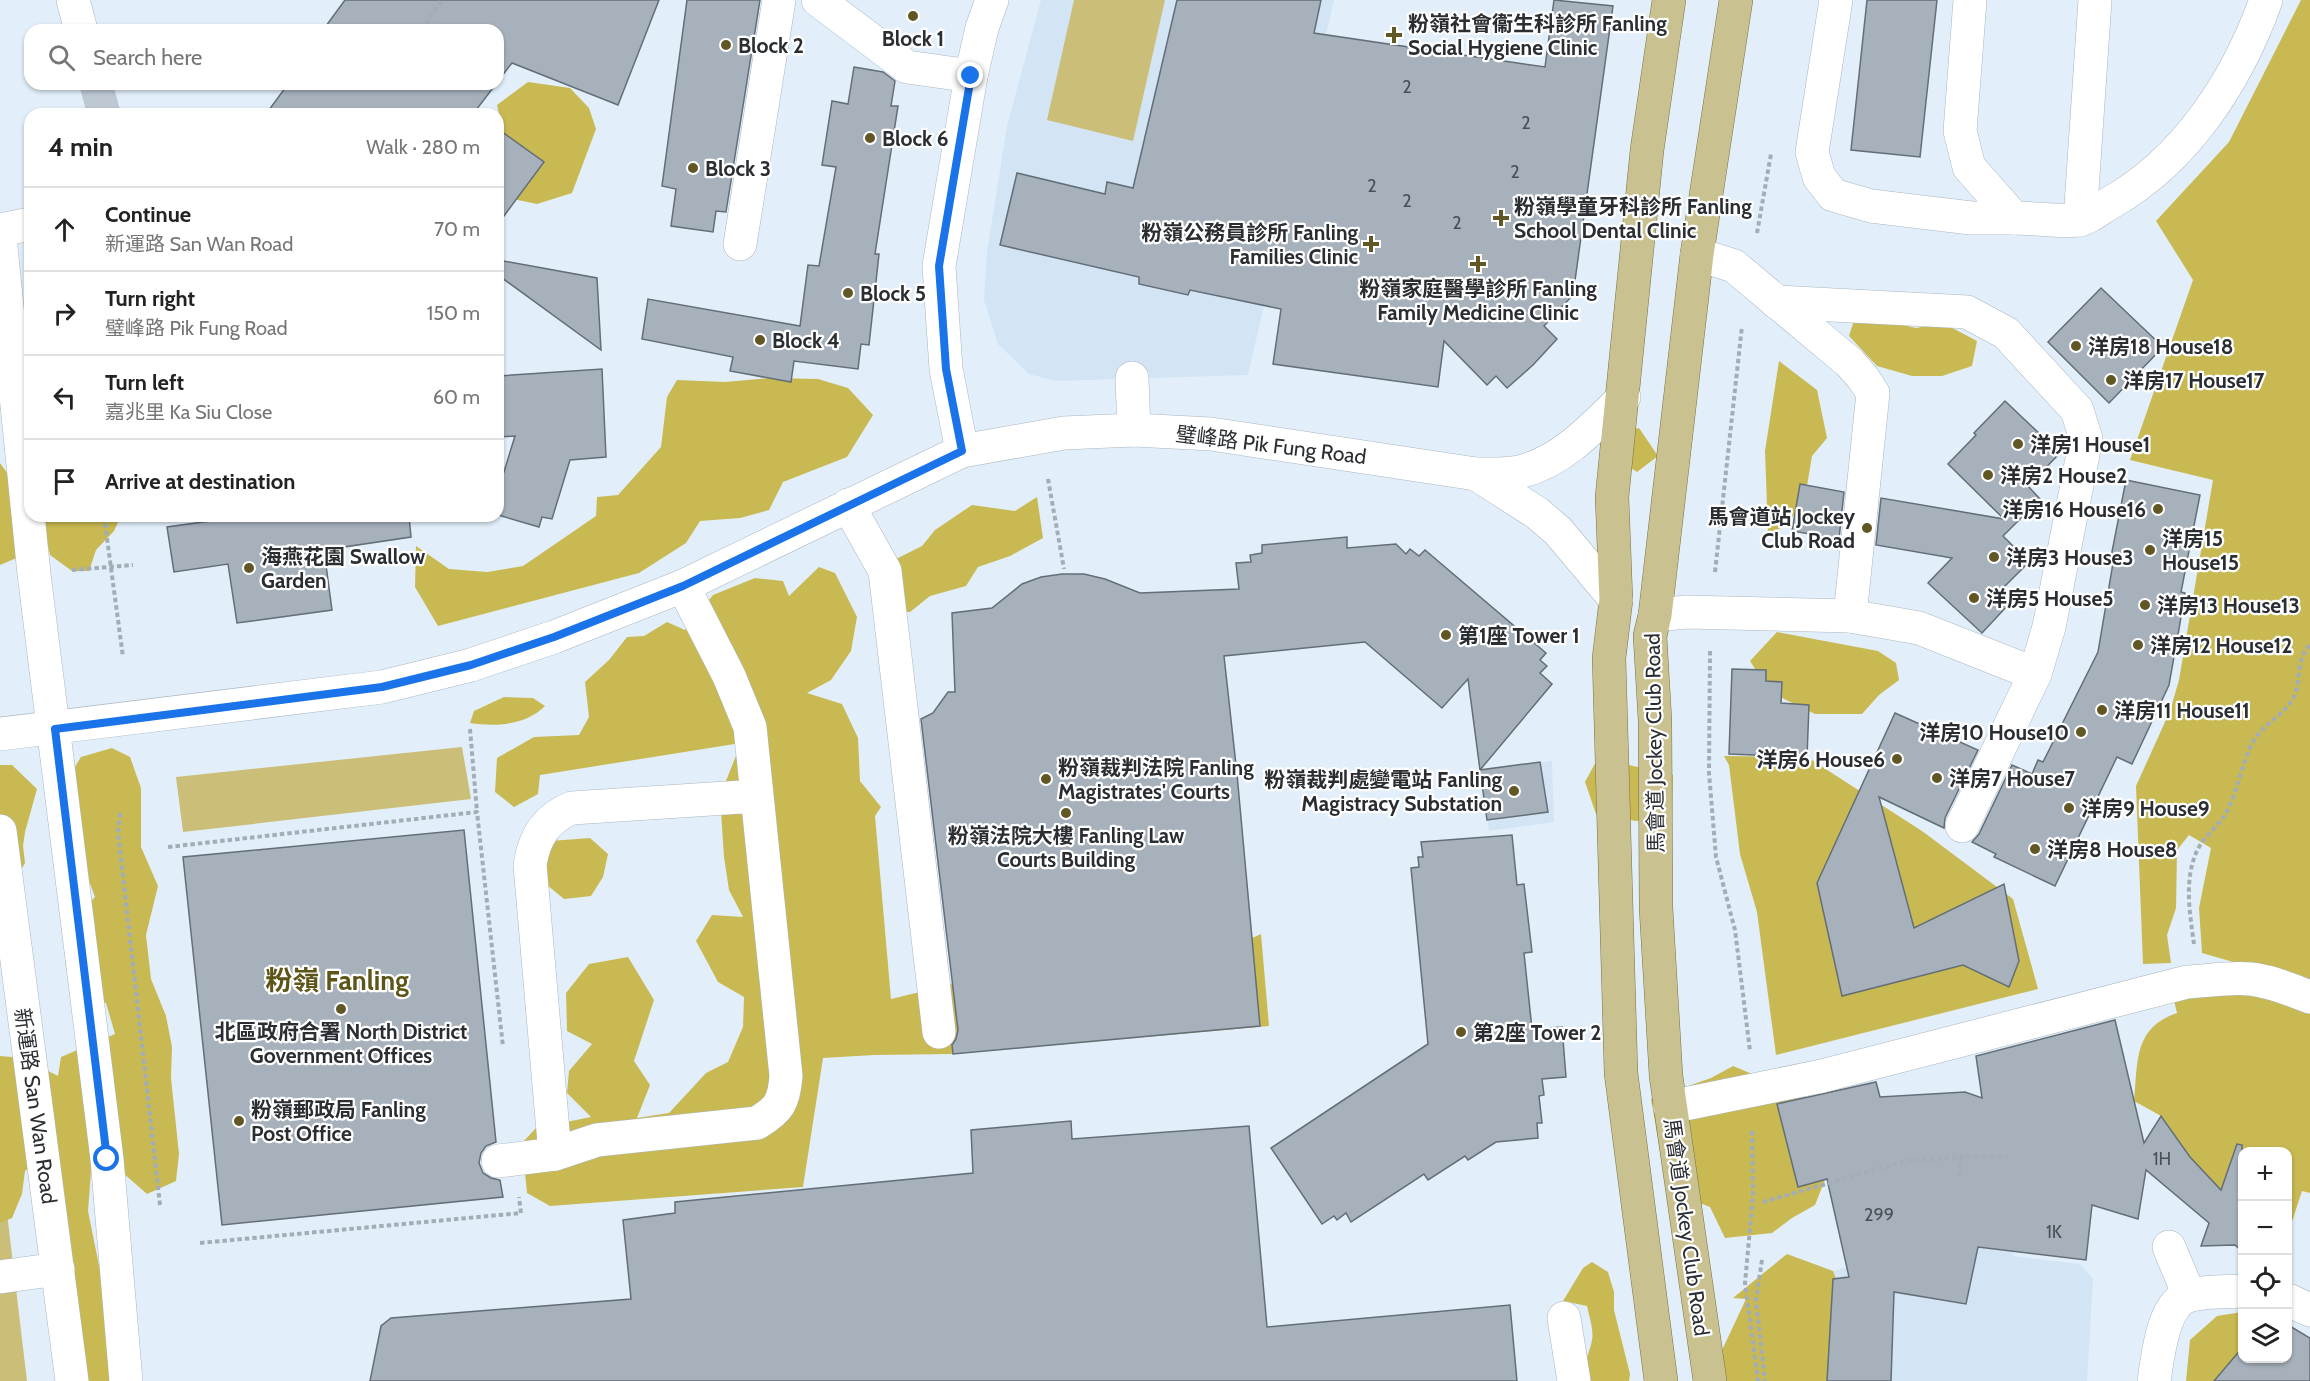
<!DOCTYPE html>
<html lang="en">
<head>
<meta charset="utf-8">
<style>
  body { margin:0; font-family:Cabin,"Noto Sans SC",sans-serif; background:#f6f6f6; color:#222 }
  .controls { position:absolute; right:18px; bottom:18px; display:grid; overflow:hidden; border-radius:12px; box-shadow:0 2px 4px #0004 }
  .controls button { width:54px; height:54px; display:grid; place-items:center; padding:0; border:0; border-bottom:2px solid #e0e0e0; background:#fff; color:#222; font:30px sans-serif }
  .stop { position:absolute; width:18px; height:18px; margin:-14px; border:4px solid #1a73e8; border-radius:50%; background:#fff }
  .stop.end { background:#1a73e8; border-color:#fff; box-shadow:0 2px 6px #0008 }
  .list { margin:0; padding:0; list-style:none }
  h2 { display:flex; justify-content:space-between; align-items:center; height:78px; margin:0; padding:0 24px; font-size:26px }
  h2 small { font-size:20px; font-weight:400; color:#767676 }
  .list li { display:grid; grid-template-columns:39px 1fr auto; gap:18px; align-items:center; box-sizing:border-box; height:84px; padding:0 24px; border-top:2px solid #e0e0e0 }
  .list b { display:block; font-size:22px; white-space:nowrap }
  .list p { margin:0; font-size:20px; white-space:nowrap; color:#767676 }
  .list em { font-size:20px; font-style:normal; color:#767676 }
  .icon { flex:none; width:33px; height:33px; fill:none; stroke:currentColor; stroke-width:2; stroke-linecap:round; stroke-linejoin:round }
  .map { position:relative; flex:none; width:2310px; height:1381px; overflow:hidden }
  .search { position:absolute; background:#fff; box-shadow:0 2px 4px #0004; left:24px; top:24px; width:480px; height:66px; display:flex; align-items:center; gap:15px; box-sizing:border-box; padding:0 21px; border-radius:18px; color:#767676; font-size:22px }
  .panel { position:absolute; background:#fff; box-shadow:0 2px 4px #0004; left:24px; top:108px; width:480px; height:414px; border-radius:18px }
  .map>svg:first-child { display:block }
  .built { fill:#d3e4f5 }
  .green { fill:#cabe78 }
  .forest { fill:#c9b952 }
  .building { fill:#a6b1bc; stroke:#636e77; stroke-width:1.5 }
  .lines { fill:none; stroke-linecap:round; stroke-linejoin:round }
  .minor-tunnel { stroke:#bdc8d2; stroke-width:33; stroke-dasharray:33 16; stroke-linecap:butt }
  .minor-casing { stroke:#aab6c0; stroke-width:34 }
  .major-casing { stroke:#7a733f; stroke-width:34 }
  .path { stroke:#a3adb5; stroke-width:4; stroke-dasharray:4.5 3; stroke-linecap:butt }
  .minor { stroke:#fff; stroke-width:33 }
  .major { stroke:#c9c190; stroke-width:33 }
  .route { stroke:#1a73e8; stroke-width:8 }
  .poi-dot { fill:#605724; stroke:#fff; stroke-width:2 }
  .labels { text-anchor:middle; dominant-baseline:central; stroke-width:4.5; stroke-linejoin:round; paint-order:stroke }
  .number-label { font-size:18px; fill:#494f54 }
  .poi-label { font-size:21px; font-weight:bold; fill:#2a2e32; stroke:#fff; text-anchor:start }
  .street-label { font-size:21px; fill:#2a2e32; stroke:#fff }
  .district-label { font-size:27px; font-weight:bold; fill:#5d5417; stroke:#fff }
</style>
</head>
<body>
<div class="map">
<svg width="2310" height="1381" viewBox="0 0 2310 1381">
  <rect width="100%" height="100%" fill="#e2effa"/>
  <!-- built -->
  <g class="built">
    <polygon points="1041,0 1334,0 1248,375 1056,381 1029,374 998,344 984,300 987,252 1007,126"/>
    <polygon points="1552,761 1554,822 1489,831 1480,770"/>
    <polygon points="2018,1188 2013,1256 2080,1264 2093,1279 2087,1381 1793,1381 1776,1284 1935,1247"/>
  </g>
  <!-- green -->
  <g class="green">
    <polygon points="1074,0 1165,0 1133,141 1047,120"/>
    <polygon points="462,747 471,799 183,832 176,777"/>
    <polygon points="0,1154 27,1381 0,1381"/>
  </g>
  <!-- forest -->
  <g class="forest">
    <polygon points="2301,0 2310,0 2310,984 2202,953 2199,908 2211,848 2189,835 2177,850 2176,908 2167,935 2171,963 2143,964 2136,786 2170,711 2179,680 2213,480 2130,460 2193,280 2156,221 2229,142"/>
    <polygon points="528,82 570,88 589,108 596,129 572,193 537,204 503,197 498,129 501,123 497,105"/>
    <polygon points="1855,317 1882,320 1916,328 1943,323 1977,341 1972,366 1942,376 1912,376 1877,366 1849,336"/>
    <polygon points="1779,361 1817,390 1827,438 1812,456 1807,486 1789,525 1768,533 1765,451"/>
    <polygon points="771,378 818,379 848,388 873,415 847,457 783,482 769,510 740,518 700,521 686,543 639,573 438,626 415,587 416,546 449,569 487,572 523,566 596,516 597,497 618,495 661,447 667,397 677,380 725,382"/>
    <polygon points="1639,428 1658,456 1637,472 1600,448 1602,435"/>
    <polygon points="0,463 12,480 19,557 0,565"/>
    <polygon points="1037,497 1043,538 1010,556 978,567 966,586 930,596 910,612 878,610 880,567 922,546 935,530 972,505 1015,511"/>
    <polygon points="41,516 121,516 114,531 96,550 89,571 72,571 50,555"/>
    <polygon points="819,567 835,573 857,617 851,651 831,680 807,693 842,704 858,738 860,781 881,807 875,816 891,999 953,984 1208,958 1261,934 1269,1026 953,1054 874,1055 823,1058 803,1187 550,1206 527,1193 522,1143 536,1128 591,1117 567,1093 569,1071 592,1044 567,1031 566,993 589,964 628,957 654,1000 634,1061 650,1085 637,1118 669,1113 706,1073 728,1062 743,1027 744,997 718,982 696,941 712,915 743,917 729,890 724,857 720,796 741,743 540,775 538,794 514,807 495,792 497,758 534,737 579,735 589,717 585,682 609,660 627,637 644,636 667,622 685,630 713,595 755,578 783,581 789,596"/>
    <polygon points="1777,632 1878,651 1896,663 1899,680 1879,695 1862,714 1815,714 1770,692 1750,661"/>
    <path d="M504,697L533,698L545,706C526,725 496,727 470,723L474,711Z"/>
    <path d="M112,748L130,757L141,788V847L158,886L146,935L151,979L166,1016L172,1047L171,1078L179,1154L176,1181L147,1194L107,1159L92,1158L88,1211L106,1300L110,1381H56L53,1148L25,1171L22,1194L12,1218L0,1223V1056L23,1058L58,1076L61,1057L115,1034L106,1003C62,983 66,979 64,932L95,897L86,873L68,778L81,757Z"/>
    <polygon points="1724,756 1807,757 1922,831 2013,899 2038,989 1776,1055 1757,912 1740,854 1729,765"/>
    <polygon points="1598,758 1673,775 1672,818 1636,821 1596,814 1585,782"/>
    <polygon points="0,765 12,765 37,789 25,832 23,846 25,863 0,905"/>
    <polygon points="590,838 608,854 603,877 591,896 564,899 541,880 550,841"/>
    <path d="M2215,987L2310,1006V1193L2302,1191L2288,1234V1152H2242V1216L2239,1208L2195,1163L2161,1116L2134,1101C2138,1062 2133,1028 2177,1013L2173,996Z"/>
    <polygon points="1733,1066 1815,1100 1828,1172 1815,1205 1792,1218 1772,1233 1725,1238 1710,1207 1669,1191 1659,1145 1651,1099 1711,1078"/>
    <polygon points="1787,1254 1833,1271 1845,1302 1844,1381 1716,1381 1723,1348 1746,1299 1733,1298"/>
    <path d="M1592,1262L1608,1272L1614,1292V1310L1630,1374L1629,1381H1587C1580,1367 1590,1353 1592,1340C1594,1330 1589,1316 1587,1306L1563,1301L1583,1268Z"/>
    <polygon points="2242,1312 2242,1348 2215,1381 2186,1381 2190,1340 2217,1316"/>
  </g>
  <!-- building -->
  <g class="building">
    <polygon points="345,0 659,0 618,105 512,63 498,81 498,30 323,30"/>
    <polygon points="687,0 760,0 726,212 716,211 713,232 671,226 676,189 662,186"/>
    <polygon points="1177,0 1321,0 1314,33 1545,67 1554,0 1613,6 1573,295 1544,326 1557,339 1533,365 1507,388 1496,376 1487,385 1444,341 1438,387 1273,364 1281,309 1190,290 1188,295 1139,284 1139,277 1000,245 1017,173 1105,194 1107,182 1133,188"/>
    <polygon points="1867,0 1937,0 1920,157 1851,150"/>
    <polygon points="854,67 883,72 895,81 891,106 898,106 875,254 879,254 869,345 861,344 858,369 794,361 791,382 730,371 733,357 642,339 648,299 800,326 808,265 819,266 836,167 822,165 832,101 848,104"/>
    <polygon points="288,84 496,84 473,114 266,114"/>
    <polygon points="498,129 544,162 498,224"/>
    <polygon points="498,260 597,278 601,350 498,275"/>
    <polygon points="2101,288 2163,347 2109,403 2048,342"/>
    <polygon points="602,369 606,457 570,460 552,519 542,517 539,527 498,515 498,491 515,436 498,437 498,376"/>
    <polygon points="2005,401 2060,453 2028,486 2040,499 2003,536 2029,562 1998,593 2009,604 1982,633 1928,583 1952,558 1876,545 1881,498 2004,519 1948,464 1976,435 1974,433"/>
    <polygon points="2126,480 2200,495 2181,592 2185,593 2179,629 2169,685 2132,764 2117,757 2055,886 1994,857 1996,854 1972,842 1979,834 2012,765 2032,774 2038,760 2043,762 2098,652 2113,563 2110,562"/>
    <polygon points="1800,484 1844,492 1839,539 1792,531"/>
    <polygon points="225,516 409,516 411,537 324,550 332,610 237,623 228,564 174,572 167,527 225,519"/>
    <polygon points="1347,537 1347,548 1396,544 1406,554 1410,549 1419,556 1425,550 1546,653 1540,660 1547,666 1540,673 1552,684 1480,770 1468,679 1442,708 1365,642 1224,656 1237,774 1260,1026 953,1054 952,1045 956,1039 958,1030 921,719 933,713 948,692 955,692 952,613 992,608 1022,584 1041,577 1062,574 1084,574 1105,579 1140,593 1239,589 1236,563 1251,562 1250,555 1262,553 1262,545"/>
    <polygon points="1732,669 1766,670 1766,681 1782,682 1781,703 1809,705 1807,757 1729,754"/>
    <polygon points="1895,713 1978,750 1945,818 1944,828 1879,797 1914,928 2004,884 2019,961 2009,987 1963,965 1842,996 1817,883"/>
    <polygon points="1540,762 1548,812 1487,820 1480,770"/>
    <polygon points="464,830 496,1142 486,1146 481,1153 479,1163 483,1173 491,1178 500,1180 503,1197 222,1225 183,857"/>
    <polygon points="1512,835 1517,885 1524,884 1532,952 1524,953 1532,1029 1562,1027 1566,1077 1542,1079 1544,1095 1539,1096 1542,1123 1537,1123 1538,1138 1496,1142 1468,1160 1465,1156 1428,1180 1424,1174 1351,1222 1346,1213 1337,1220 1334,1216 1322,1224 1271,1148 1428,1044 1411,868 1419,867 1418,857 1423,857 1421,842"/>
    <polygon points="2115,1020 2144,1143 2161,1116 2190,1157 2221,1190 2237,1144 2242,1145 2242,1251 2235,1245 2201,1246 2209,1223 2146,1170 2138,1219 2092,1205 2086,1260 1978,1247 1966,1304 1894,1292 1891,1381 1827,1381 1833,1279 1849,1277 1827,1179 1798,1187 1777,1104 1876,1082 1880,1097 1965,1092 1982,1098 1976,1056"/>
    <polygon points="1071,1121 1072,1139 1249,1126 1267,1327 1510,1305 1517,1381 370,1381 381,1326 391,1318 631,1299 623,1220 675,1213 675,1202 973,1173 971,1130"/>
    <polygon points="2288,1325 2310,1338 2310,1381 2214,1381 2242,1348 2242,1359 2288,1359"/>
  </g>
  <g class="lines">
    <!-- minor-tunnel -->
    <polyline class="minor-tunnel" points="96,84 104,114"/>
    <!-- minor casing -->
    <g class="minor-casing">
      <g id="minor">
        <polyline points="73,0 81,30"/>
        <polyline points="818,0 907,67 971,76"/>
        <polyline points="1836,0 1812,152 1819,177 1833,195 1871,206 1971,218 2014,218"/>
        <path d="M1970,0L1960,131L1969,167L2014,218C2035,218 2058,222 2078,220C2088,219 2101,208 2110,203C2186,160 2237,81 2266,0"/>
        <polyline points="2080,220 2095,0"/>
        <polyline points="0,230 30,224"/>
        <polyline points="0,237 34,574 107,1159 126,1381"/>
        <polyline points="740,244 779,0"/>
        <polyline points="1776,302 1967,312 2006,333 2077,410 2086,439 2049,627 2035,674 1919,628 1850,616"/>
        <polyline points="1132,378 1134,430"/>
        <polyline points="962,451 946,369 939,266 971,76 982,28 992,0"/>
        <polyline points="1476,474 1537,513 1558,531 1616,600"/>
        <polyline points="848,505 885,571 939,1032"/>
        <path d="M683,586L729,676L750,727L786,1076C784,1102 779,1110 757,1123L597,1140L555,1154L530,865C534,838 546,818 572,808L757,796"/>
        <polyline points="1655,615 1687,612 1850,616 1873,393 1863,378 1850,363 1734,266 1697,254"/>
        <path d="M0,734L382,687L471,665L554,637L683,586L962,451L1064,433L1134,430L1211,434L1476,474C1491,474 1509,475 1523,471C1564,460 1594,426 1624,397"/>
        <polyline points="1962,826 2035,674"/>
        <polyline points="0,831 72,1381"/>
        <path d="M1670,1107L1822,1076L2187,982C2208,981 2229,977 2250,979C2271,981 2291,990 2310,997"/>
        <polyline points="498,1161 555,1154"/>
        <polyline points="2169,1247 2189,1295"/>
        <polyline points="0,1277 58,1269"/>
        <polyline points="2288,1300 2310,1310"/>
        <polyline points="1564,1318 1574,1381"/>
        <path d="M2154,1381C2158,1357 2162,1301 2191,1295C2207,1291 2226,1292 2242,1291"/>
      </g>
    </g>
    <!-- major casing -->
    <g class="major-casing">
      <g id="major">
        <polyline points="1661,1381 1621,1073 1609,658 1616,600 1612,497 1647,150 1669,0"/>
        <polyline points="1710,1381 1666,1076 1656,908 1655,721 1650,636 1655,615 1697,254 1736,0"/>
      </g>
    </g>
    <!-- path -->
    <g class="path">
      <polyline points="422,30 442,0"/>
      <polyline points="384,89 387,84"/>
      <polyline points="1757,233 1771,154"/>
      <polyline points="1048,479 1064,569"/>
      <polyline points="104,516 123,657"/>
      <polyline points="72,570 133,565"/>
      <polyline points="1715,572 1742,326"/>
      <polyline points="1710,651 1709,773 1716,857 1735,930 1750,1051"/>
      <polyline points="470,729 477,812"/>
      <polyline points="120,813 118,832 160,1205"/>
      <polyline points="168,847 477,812 503,1047"/>
      <path d="M2194,944C2190,915 2184,881 2196,853C2203,836 2221,825 2228,809C2239,787 2242,761 2254,740C2265,723 2283,715 2292,700C2303,683 2294,661 2310,645"/>
      <polyline points="1752,1131 1753,1196 1745,1283 1758,1381"/>
      <polyline points="1959,1176 1961,1157"/>
      <polyline points="1763,1202 1906,1161 1961,1157 2008,1157"/>
      <polyline points="200,1243 521,1213 519,1197"/>
      <polyline points="1762,1260 1756,1300 1765,1381"/>
    </g>
    <!-- minor -->
    <use href="#minor" class="minor"/>
    <!-- major -->
    <use href="#major" class="major"/>
  </g>
  <g class="lines">
    <!-- route -->
    <polyline class="route" points="107,1159 55,729 382,687 471,665 554,637 683,586 962,451 946,369 939,266 971,76"/>
  </g>
  <!-- markers -->
  <g class="poi-dot">
    <circle cx="913" cy="16" r="6"/>
    <path d="M1391 26h6v6h6v6h-6v6h-6v-6h-6v-6h6z"/>
    <circle cx="726" cy="45" r="6"/>
    <circle cx="870" cy="138" r="6"/>
    <circle cx="693" cy="168" r="6"/>
    <path d="M1498 209h6v6h6v6h-6v6h-6v-6h-6v-6h6z"/>
    <path d="M1368 235h6v6h6v6h-6v6h-6v-6h-6v-6h6z"/>
    <path d="M1475 255h6v6h6v6h-6v6h-6v-6h-6v-6h6z"/>
    <circle cx="848" cy="293" r="6"/>
    <circle cx="760" cy="340" r="6"/>
    <circle cx="2076" cy="346" r="6"/>
    <circle cx="2111" cy="380" r="6"/>
    <circle cx="2018" cy="444" r="6"/>
    <circle cx="1988" cy="475" r="6"/>
    <circle cx="2158" cy="509" r="6"/>
    <circle cx="1867" cy="528" r="6"/>
    <circle cx="2150" cy="550" r="6"/>
    <circle cx="1994" cy="557" r="6"/>
    <circle cx="249" cy="568" r="6"/>
    <circle cx="1974" cy="598" r="6"/>
    <circle cx="2145" cy="605" r="6"/>
    <circle cx="1446" cy="635" r="6"/>
    <circle cx="2138" cy="645" r="6"/>
    <circle cx="2102" cy="710" r="6"/>
    <circle cx="2081" cy="732" r="6"/>
    <circle cx="1897" cy="759" r="6"/>
    <circle cx="1937" cy="778" r="6"/>
    <circle cx="1046" cy="779" r="6"/>
    <circle cx="1514" cy="791" r="6"/>
    <circle cx="2069" cy="808" r="6"/>
    <circle cx="1066" cy="813" r="6"/>
    <circle cx="2035" cy="849" r="6"/>
    <circle cx="341" cy="1009" r="6"/>
    <circle cx="1461" cy="1032" r="6"/>
    <circle cx="239" cy="1121" r="6"/>
  </g>
  <g class="labels">
    <!-- number labels -->
    <g class="number-label">
      <text x="1407" y="87">2</text>
      <text x="1526" y="123">2</text>
      <text x="1515" y="172">2</text>
      <text x="1372" y="186">2</text>
      <text x="1407" y="201">2</text>
      <text x="1457" y="223">2</text>
      <text x="2162" y="1159">1H</text>
      <text x="1879" y="1215">299</text>
      <text x="2054" y="1232">1K</text>
    </g>
    <!-- poi labels -->
    <g class="poi-label">
      <text x="1408" y="23">粉嶺社會衞生科診所 Fanling<tspan x="1408" dy="24">Social Hygiene Clinic</tspan></text>
      <text x="913" y="38" text-anchor="middle">Block 1</text>
      <text x="738" y="45">Block 2</text>
      <text x="882" y="138">Block 6</text>
      <text x="705" y="168">Block 3</text>
      <text x="1514" y="206">粉嶺學童牙科診所 Fanling<tspan x="1514" dy="24">School Dental Clinic</tspan></text>
      <text x="1358" y="232" text-anchor="end">粉嶺公務員診所 Fanling<tspan x="1358" dy="24">Families Clinic</tspan></text>
      <text x="1478" y="288" text-anchor="middle">粉嶺家庭醫學診所 Fanling<tspan x="1478" dy="24">Family Medicine Clinic</tspan></text>
      <text x="860" y="293">Block 5</text>
      <text x="772" y="340">Block 4</text>
      <text x="2088" y="346">洋房18 House18</text>
      <text x="2123" y="380">洋房17 House17</text>
      <text x="2030" y="444">洋房1 House1</text>
      <text x="2000" y="475">洋房2 House2</text>
      <text x="2146" y="509" text-anchor="end">洋房16 House16</text>
      <text x="1855" y="516" text-anchor="end">馬會道站 Jockey<tspan x="1855" dy="24">Club Road</tspan></text>
      <text x="2162" y="538">洋房15<tspan x="2162" dy="24">House15</tspan></text>
      <text x="261" y="556">海燕花園 Swallow<tspan x="261" dy="24">Garden</tspan></text>
      <text x="2006" y="557">洋房3 House3</text>
      <text x="1986" y="598">洋房5 House5</text>
      <text x="2157" y="605">洋房13 House13</text>
      <text x="1458" y="635">第1座 Tower 1</text>
      <text x="2150" y="645">洋房12 House12</text>
      <text x="2114" y="710">洋房11 House11</text>
      <text x="2069" y="732" text-anchor="end">洋房10 House10</text>
      <text x="1885" y="759" text-anchor="end">洋房6 House6</text>
      <text x="1058" y="767">粉嶺裁判法院 Fanling<tspan x="1058" dy="24">Magistrates' Courts</tspan></text>
      <text x="1949" y="778">洋房7 House7</text>
      <text x="1502" y="779" text-anchor="end">粉嶺裁判處變電站 Fanling<tspan x="1502" dy="24">Magistracy Substation</tspan></text>
      <text x="2081" y="808">洋房9 House9</text>
      <text x="1066" y="835" text-anchor="middle">粉嶺法院大樓 Fanling Law<tspan x="1066" dy="24">Courts Building</tspan></text>
      <text x="2047" y="849">洋房8 House8</text>
      <text x="341" y="1031" text-anchor="middle">北區政府合署 North District<tspan x="341" dy="24">Government Offices</tspan></text>
      <text x="1473" y="1032">第2座 Tower 2</text>
      <text x="251" y="1109">粉嶺郵政局 Fanling<tspan x="251" dy="24">Post Office</tspan></text>
    </g>
    <!-- street labels -->
    <g class="street-label">
      <text transform="translate(1271 445) rotate(7)">璧峰路 Pik Fung Road</text>
      <text transform="translate(1654 743) rotate(-91)">馬會道 Jockey Club Road</text>
      <text transform="translate(36 1106) rotate(82)">新運路 San Wan Road</text>
      <text transform="translate(1687 1227) rotate(82)">馬會道 Jockey Club Road</text>
    </g>
    <!-- district labels -->
    <g class="district-label">
      <text x="337" y="980">粉嶺 Fanling</text>
    </g>
  </g>
</svg>
<div class="controls">
<button>+</button>
<button>−</button>
<button><svg class="icon" aria-label="locate" viewBox="0 0 24 24"><circle cx="12" cy="12" r="6"/><path d="M12 2v4M12 18v4M2 12h4M18 12h4"/></svg></button>
<button><svg class="icon" aria-label="layers" viewBox="0 0 24 24"><path d="M12 4l9 5-9 5-9-5zM3 14l9 5 9-5"/></svg></button>
</div>
<div class="stop" style="left:107px;top:1159px"></div>
<div class="stop end" style="left:971px;top:76px"></div>
<div class="search"><svg class="icon" aria-label="search" viewBox="0 0 24 24"><circle cx="10" cy="10" r="6"/><path d="M15 15l6 6"/></svg>Search here</div>
<section class="panel">
<h2>4 min<small>Walk · 280 m</small></h2>
<ul class="list">
<li><svg class="icon" aria-label="ahead" viewBox="0 0 24 24"><path d="M12 20V5M6 11l6-6 6 6"/></svg><div><b>Continue</b><p>新運路 San Wan Road</p></div><em>70 m</em></li>
<li><svg class="icon" aria-label="right" viewBox="0 0 24 24"><path d="M7 20v-9h11M14 6l5 5-5 5"/></svg><div><b>Turn right</b><p>璧峰路 Pik Fung Road</p></div><em>150 m</em></li>
<li><svg class="icon" aria-label="left" viewBox="0 0 24 24"><path d="M17 20v-9H6M10 6l-5 5 5 5"/></svg><div><b>Turn left</b><p>嘉兆里 Ka Siu Close</p></div><em>60 m</em></li>
<li><svg class="icon" aria-label="arrive" viewBox="0 0 24 24"><path d="M6 21V4h12l-3 4 3 4H6"/></svg><div><b>Arrive at destination</b></div></li>
</ul>
</section>
</div>
</body>
</html>
